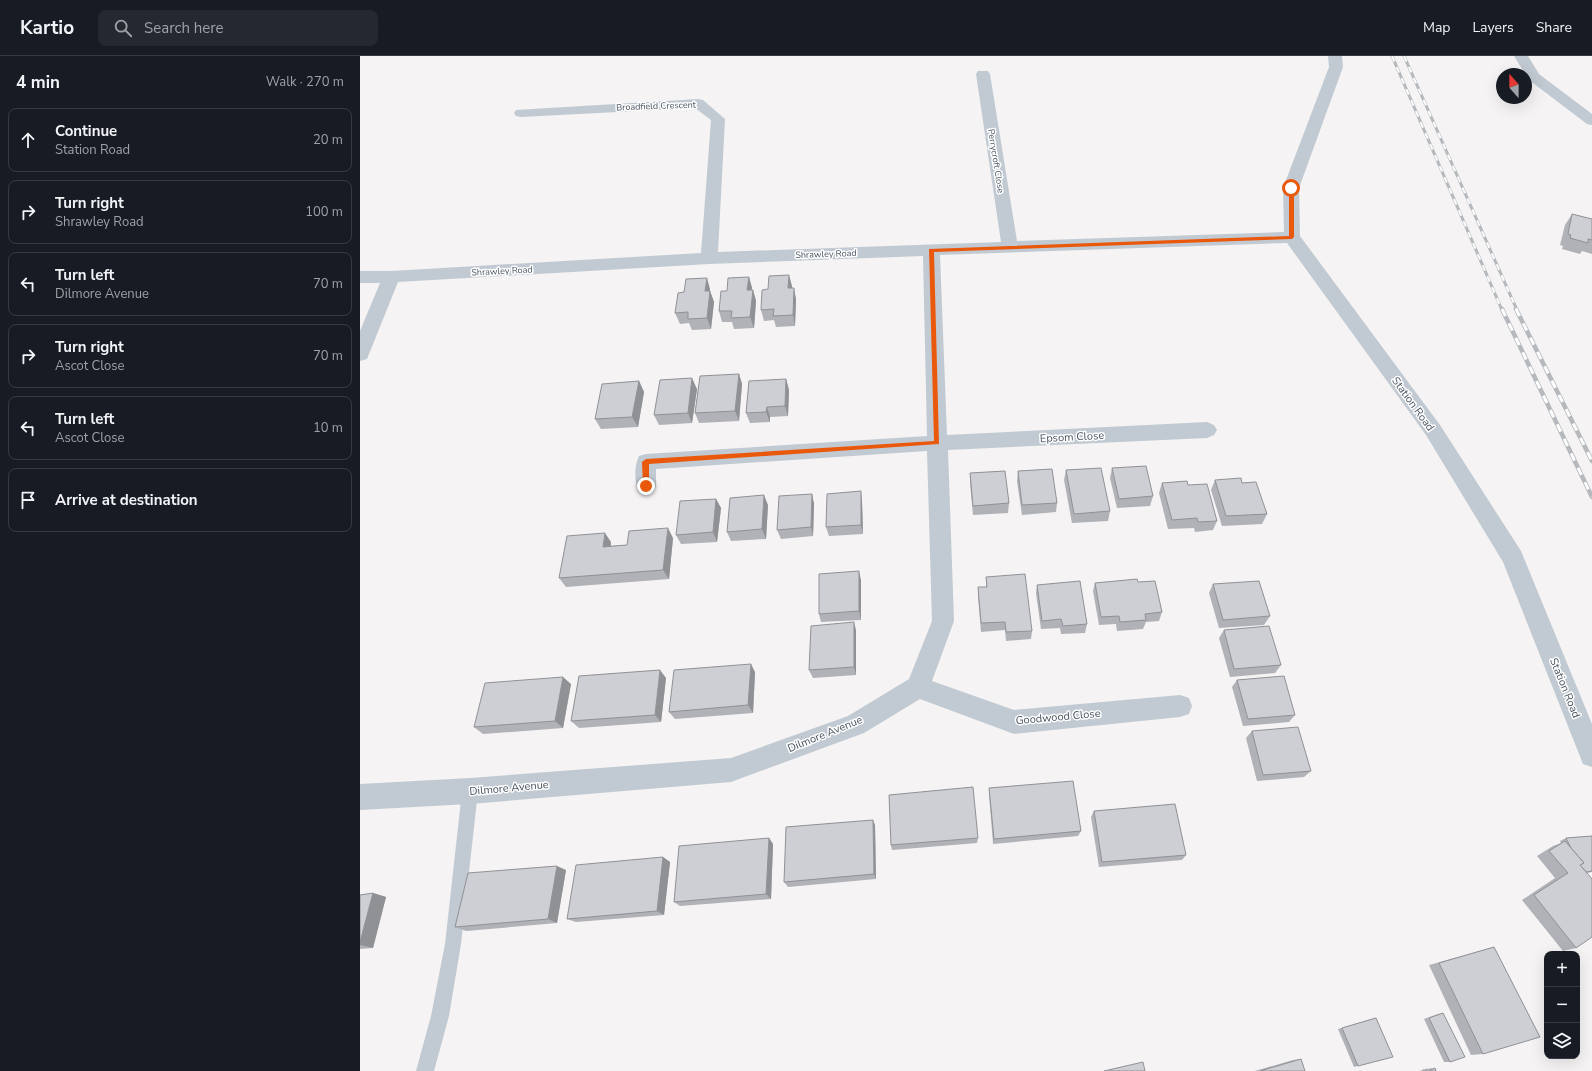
<!DOCTYPE html>
<html lang="en">
<head>
<meta charset="utf-8">
<style>
  body { margin:0; font-family:"Nunito Sans",sans-serif; background:#242831; color:#f1f3f6 }
  .controls { position:absolute; right:12px; bottom:12px; display:grid; overflow:hidden; border-radius:8px; box-shadow:0 4px 16px #0002 }
  .controls button { width:36px; height:36px; display:grid; place-items:center; padding:0; border:0; border-bottom:1px solid #363941; background:#171b24; color:#f1f3f6; font:20px sans-serif }
  .compass { position:absolute; left:1136px; top:12px; width:36px; height:36px; border-radius:50%; background:#171b24; box-shadow:0 4px 16px #0002; rotate:339deg }
  .stop { position:absolute; width:12px; height:12px; margin:-9px; border:3px solid #ea580c; border-radius:50%; background:#fff }
  .stop.end { background:#ea580c; border-color:#fff; box-shadow:0 1px 4px #0008 }
  .list { margin:0; padding:0; list-style:none }
  h2 { display:flex; justify-content:space-between; align-items:center; height:52px; margin:0; padding:0 16px; font-size:17px }
  h2 small { font-size:13px; font-weight:400; color:#9ea1a6 }
  .list li { display:grid; grid-template-columns:26px 1fr auto; gap:12px; align-items:center; box-sizing:border-box; height:64px; margin:0 8px 8px; padding:0 8px; border:1px solid #363941; border-radius:8px }
  .list b { display:block; font-size:15px; white-space:nowrap }
  .list p { margin:0; font-size:13px; white-space:nowrap; color:#9ea1a6 }
  .list em { font-size:13px; font-style:normal; color:#9ea1a6 }
  .icon { flex:none; width:22px; height:22px; fill:none; stroke:currentColor; stroke-width:2; stroke-linecap:round; stroke-linejoin:round }
  .map { position:relative; flex:none; width:1232px; height:1015px; overflow:hidden }
  header { display:flex; align-items:center; gap:24px; box-sizing:border-box; height:56px; padding:0 20px; background:#171b24; border-bottom:1px solid #363941 }
  header strong { font-size:19px }
  nav { display:flex; gap:22px; margin-inline-start:auto; font-size:14px }
  .search { width:280px; height:36px; background:#242831; display:flex; align-items:center; gap:10px; box-sizing:border-box; padding:0 14px; border-radius:8px; color:#9ea1a6; font-size:15px }
  main { display:flex }
  aside { flex:1; background:#171b24 }
  .map>svg:first-child { display:block }
  .lines { fill:none; stroke-linecap:round; stroke-linejoin:round }
  .lane { fill:#c1cad2; fill-rule:evenodd }
  .street { fill:#c1cad2; fill-rule:evenodd }
  .rail-far1-casing { stroke:#b5b8bd; stroke-width:3 }
  .rail-casing { stroke:#b5b8bd; stroke-width:4.5 }
  .rail-far1 { stroke:#fff; stroke-width:2; stroke-dasharray:6; stroke-linecap:butt }
  .rail { stroke:#fff; stroke-width:3; stroke-dasharray:8; stroke-linecap:butt }
  .wall { fill:#b0b2b7 }
  .shaded-wall { fill:#909195 }
  .building { fill:#cdcfd5; stroke:#909195 }
  .route { fill:#ea580c }
  .labels { text-anchor:middle; dominant-baseline:central; stroke-width:3; stroke-linejoin:round; paint-order:stroke }
  .far-street-label { font-size:9px; fill:#4a5661; stroke:#fff }
  .street-label { font-size:11px; fill:#4a5661; stroke:#fff }
</style>
</head>
<body>
<header>
<strong>Kartio</strong>
<div class="search"><svg class="icon" aria-label="search" viewBox="0 0 24 24"><circle cx="10" cy="10" r="6"/><path d="M15 15l6 6"/></svg>Search here</div>
<nav><a>Map</a><a>Layers</a><a>Share</a></nav>
</header>
<main>
<aside>
<h2>4 min<small>Walk · 270 m</small></h2>
<ul class="list">
<li><svg class="icon" aria-label="ahead" viewBox="0 0 24 24"><path d="M12 20V5M6 11l6-6 6 6"/></svg><div><b>Continue</b><p>Station Road</p></div><em>20 m</em></li>
<li><svg class="icon" aria-label="right" viewBox="0 0 24 24"><path d="M7 20v-9h11M14 6l5 5-5 5"/></svg><div><b>Turn right</b><p>Shrawley Road</p></div><em>100 m</em></li>
<li><svg class="icon" aria-label="left" viewBox="0 0 24 24"><path d="M17 20v-9H6M10 6l-5 5 5 5"/></svg><div><b>Turn left</b><p>Dilmore Avenue</p></div><em>70 m</em></li>
<li><svg class="icon" aria-label="right" viewBox="0 0 24 24"><path d="M7 20v-9h11M14 6l5 5-5 5"/></svg><div><b>Turn right</b><p>Ascot Close</p></div><em>70 m</em></li>
<li><svg class="icon" aria-label="left" viewBox="0 0 24 24"><path d="M17 20v-9H6M10 6l-5 5 5 5"/></svg><div><b>Turn left</b><p>Ascot Close</p></div><em>10 m</em></li>
<li><svg class="icon" aria-label="arrive" viewBox="0 0 24 24"><path d="M6 21V4h12l-3 4 3 4H6"/></svg><div><b>Arrive at destination</b></div></li>
</ul>
</aside>
<div class="map">
<svg width="1232" height="1015" viewBox="0 0 1232 1015">
  <rect width="100%" height="100%" fill="#f5f3f3"/>
  <g class="lines">
    <!-- lane -->
    <polygon class="lane" points="110,727 115,730 118,735 101,888 89,960 74,1015 56,1015 71,960 85,888 102,735 105,730"/>
    <!-- street -->
    <g class="street">
      <path d="M968,0H982L983,11L939,132L940,180L1080,369L1161,495L1232,668V711L1223,708L1143,506L1066,379L927,187L580,199L587,379L847,366L854,369L857,374L854,379L847,382L588,394L594,565L572,625L654,654L820,639L829,642L832,650L829,658L820,661L654,678L560,643L504,677L371,726L110,748L0,754V728L110,722L371,702L488,660L549,623L572,565L567,395L296,413V430L293,436L286,438L279,436C274,426 274,410 279,400L286,398L567,380L563,200L349,208L38,226L9,298L7,303L0,305V275L20,227H0V215H31L341,197L351,64L335,52L161,61L156,60L154,57L156,54L338,43L343,44L365,63L358,196L641,186L616,18L618,15H628L630,18L657,185L924,176L923,132L969,11Z"/>
      <polygon points="1154,0 1168,0 1179,18 1232,58 1232,69 1227,68 1169,24"/>
    </g>
    <!-- rail-far1 casing -->
    <g class="rail-far1-casing">
      <g id="rail-far1">
        <polyline points="1032,0 1142,254"/>
        <polyline points="1044,0 1157,254"/>
      </g>
    </g>
    <!-- rail casing -->
    <g class="rail-casing">
      <g id="rail">
        <polyline points="1142,253 1232,441"/>
        <polyline points="1156,253 1232,405"/>
      </g>
    </g>
    <!-- rail-far1 -->
    <use href="#rail-far1" class="rail-far1"/>
    <!-- rail -->
    <use href="#rail" class="rail"/>
  </g>
  <!-- wall -->
  <g class="wall">
    <polygon points="1212,158 1232,163 1232,198 1222,195 1220,198 1202,193 1203,190 1200,189 1205,169"/>
    <polygon points="389,221 392,232 391,234 393,234 396,245 394,272 374,273 372,266 362,266 359,255 367,235"/>
    <polygon points="432,230 432,232 436,243 435,270 416,271 414,264 404,265 401,254"/>
    <polygon points="350,233 350,235 354,246 351,273 332,274 329,267 320,268 315,257 324,236"/>
    <polygon points="379,318 382,328 379,365 339,367 335,357"/>
    <polygon points="426,323 429,334 428,360 410,361 410,366 390,367 386,357"/>
    <polygon points="279,325 284,336 278,371 241,373 235,363"/>
    <polygon points="337,333 332,367 299,369 294,359"/>
    <polygon points="752,412 793,440 790,450 757,452 750,422"/>
    <polygon points="706,414 750,455 748,465 712,467 704,424"/>
    <polygon points="658,415 697,447 696,456 662,459 657,425"/>
    <polygon points="610,417 649,447 648,457 613,459 610,427"/>
    <polygon points="855,424 882,427 907,458 902,468 862,470 851,434"/>
    <polygon points="802,427 828,429 857,465 853,474 835,476 834,472 808,473 799,437"/>
    <polygon points="452,438 454,448 453,480 421,483 417,474"/>
    <polygon points="356,443 361,452 357,486 321,488 316,479"/>
    <polygon points="502,445 503,478 469,480 466,471"/>
    <polygon points="408,449 406,483 371,485 367,476"/>
    <polygon points="313,482 309,523 206,531 199,522 251,486 251,490 267,489"/>
    <polygon points="626,521 672,575 671,583 646,585 645,574 621,576 618,540 618,531 626,531"/>
    <polygon points="501,524 501,564 461,566 459,558"/>
    <polygon points="778,526 802,556 799,565 786,566 783,573 757,575 756,568 739,569 733,535 735,527"/>
    <polygon points="853,528 910,560 904,569 859,572 849,537"/>
    <polygon points="677,529 727,568 725,577 701,578 700,572 681,573 676,537"/>
    <polygon points="496,574 496,619 453,622 449,614"/>
    <polygon points="864,574 921,609 915,617 870,621 859,582"/>
    <polygon points="395,616 393,657 315,663 309,656"/>
    <polygon points="306,622 301,666 219,672 211,665"/>
    <polygon points="877,624 935,659 929,666 883,670 872,631"/>
    <polygon points="211,628 203,672 123,678 114,671"/>
    <polygon points="892,675 951,715 944,721 897,725 886,682"/>
    <polygon points="629,732 721,775 718,780 633,788 629,738"/>
    <polygon points="734,755 826,799 822,804 739,811 731,761"/>
    <polygon points="515,769 516,823 428,831 424,826"/>
    <polygon points="1232,780 1232,816 1227,817 1216,892 1203,895 1162,844 1195,822 1177,800 1193,790 1201,787 1200,785 1206,782"/>
    <polygon points="409,782 413,788 411,843 320,850 314,846"/>
    <polygon points="618,782 617,787 532,794 531,789"/>
    <polygon points="303,801 310,806 304,859 216,866 207,863"/>
    <polygon points="206,814 197,867 106,875 95,871"/>
    <polygon points="13,837 26,841 13,892 0,893 0,839"/>
    <polygon points="1134,891 1123,998 1111,999 1069,909"/>
    <polygon points="1083,957 1090,1006 1084,1006 1064,963 1078,958"/>
    <polygon points="1016,962 998,1010 994,1011 978,973 1011,963"/>
    <polygon points="941,1003 945,1015 895,1015 933,1004"/>
    <polygon points="1075,1012 1076,1015 1060,1015 1064,1013"/>
  </g>
  <!-- shaded-wall -->
  <g class="shaded-wall">
    <polygon points="429,219 432,230 431,243 428,232"/>
    <polygon points="389,221 392,232 390,245 387,234"/>
    <polygon points="347,222 350,233 349,246 345,235"/>
    <polygon points="434,232 436,243 435,270 433,259"/>
    <polygon points="393,234 396,245 394,272 390,261"/>
    <polygon points="350,235 354,246 351,273 347,262"/>
    <polygon points="379,318 382,328 379,365 375,355"/>
    <polygon points="332,322 337,333 332,367 328,357"/>
    <polygon points="426,323 429,334 428,360 425,350"/>
    <polygon points="279,325 284,336 278,371 272,361"/>
    <polygon points="407,351 410,361 410,366 406,356"/>
    <polygon points="501,435 502,445 503,478 501,469"/>
    <polygon points="452,438 454,448 453,480 451,471"/>
    <polygon points="404,439 408,449 406,483 402,473"/>
    <polygon points="356,443 361,452 357,486 353,476"/>
    <polygon points="308,472 313,482 309,523 303,514"/>
    <polygon points="245,477 251,486 249,500 243,491"/>
    <polygon points="499,515 501,524 501,564 499,555"/>
    <polygon points="494,566 496,574 496,619 494,611"/>
    <polygon points="391,608 395,616 393,657 388,649"/>
    <polygon points="300,614 306,622 301,666 295,659"/>
    <polygon points="203,621 211,628 203,672 195,665"/>
    <polygon points="513,764 515,769 516,823 514,818"/>
    <polygon points="409,782 413,788 411,843 406,838"/>
    <polygon points="303,801 310,806 304,859 297,855"/>
    <polygon points="197,810 206,814 197,867 188,863"/>
    <polygon points="13,837 26,841 13,892 0,889 0,886"/>
  </g>
  <!-- building -->
  <g class="building">
    <polygon points="1212,158 1232,163 1232,184 1228,183 1228,187 1210,182 1211,179 1208,178"/>
    <polygon points="429,219 428,232 434,232 433,259 413,260 414,253 401,254 402,234 408,233 409,220"/>
    <polygon points="389,221 387,234 393,234 390,261 371,262 372,255 359,255 361,235 367,235 368,222"/>
    <polygon points="347,222 345,235 350,235 347,262 328,263 328,256 315,257 318,237 324,236 326,223"/>
    <polygon points="379,318 375,355 335,357 340,320"/>
    <polygon points="332,322 328,357 294,359 300,324"/>
    <polygon points="426,323 425,350 407,351 406,356 386,357 389,325"/>
    <polygon points="279,325 272,361 235,363 242,328"/>
    <polygon points="786,410 793,440 759,443 752,412"/>
    <polygon points="741,412 750,455 714,458 706,414"/>
    <polygon points="692,413 697,447 662,449 658,415"/>
    <polygon points="645,415 649,447 613,450 610,417"/>
    <polygon points="881,422 882,427 896,426 907,458 866,460 855,424"/>
    <polygon points="827,425 828,429 847,428 857,465 838,466 837,462 812,464 802,427"/>
    <polygon points="501,435 501,469 466,471 467,438"/>
    <polygon points="452,438 451,471 417,474 419,440"/>
    <polygon points="404,439 402,473 367,476 370,442"/>
    <polygon points="356,443 353,476 316,479 320,445"/>
    <polygon points="308,472 303,514 199,522 207,480 245,477 243,491 254,490 267,489 269,475"/>
    <polygon points="499,515 499,555 459,558 459,518"/>
    <polygon points="665,518 672,575 646,576 645,566 621,567 618,531 627,531 626,521"/>
    <polygon points="777,523 778,526 795,525 802,556 785,558 786,564 760,566 759,560 741,561 735,527"/>
    <polygon points="720,525 727,568 703,570 701,563 682,565 677,529"/>
    <polygon points="899,525 910,560 863,564 853,528"/>
    <polygon points="494,566 494,611 449,614 451,570"/>
    <polygon points="909,570 921,609 874,613 864,574"/>
    <polygon points="391,608 388,649 309,656 314,614"/>
    <polygon points="300,614 295,659 211,665 219,620"/>
    <polygon points="924,620 935,659 888,663 877,624"/>
    <polygon points="203,621 195,665 114,671 125,627"/>
    <polygon points="938,671 951,715 903,719 892,675"/>
    <polygon points="713,725 721,775 634,783 629,732"/>
    <polygon points="613,731 618,782 531,789 529,739"/>
    <polygon points="815,748 826,799 742,806 734,755"/>
    <polygon points="513,764 514,818 424,826 426,771"/>
    <polygon points="1232,780 1232,815 1226,816 1220,809 1224,807 1211,792 1206,782"/>
    <polygon points="409,782 406,838 314,846 319,790"/>
    <polygon points="1205,785 1224,807 1220,809 1232,823 1232,881 1216,892 1174,839 1208,817 1189,795"/>
    <polygon points="303,801 297,855 207,863 216,809"/>
    <polygon points="197,810 188,863 95,871 108,817"/>
    <polygon points="13,837 0,886 0,839"/>
    <polygon points="1134,891 1180,981 1123,998 1079,907"/>
    <polygon points="1083,957 1105,1001 1090,1006 1069,962"/>
    <polygon points="1016,962 1033,1001 998,1010 982,972"/>
    <polygon points="941,1003 945,1015 900,1015"/>
    <polygon points="783,1006 785,1015 744,1015"/>
    <polygon points="1075,1012 1076,1015 1069,1015"/>
  </g>
  <!-- route -->
  <polygon class="route" points="931,130 934,132 934,181 932,183 574,196 579,388 289,408 289,430 286,432 283,430 282,406 286,403 574,385 569,193 929,180 929,132"/>
  <g class="labels">
    <!-- far-street labels -->
    <g class="far-street-label">
      <text transform="translate(296 50) rotate(-2)">Broadfield Crescent</text>
      <text transform="translate(636 105) rotate(81)">Perrycroft Close</text>
      <text transform="translate(466 198) rotate(-2)">Shrawley Road</text>
      <text transform="translate(142 215) rotate(-3)">Shrawley Road</text>
    </g>
    <!-- street labels -->
    <g class="street-label">
      <text transform="translate(1053 348) rotate(54)">Station Road</text>
      <text transform="translate(712 381) rotate(-3)">Epsom Close</text>
      <text transform="translate(1205 632) rotate(68)">Station Road</text>
      <text transform="translate(698 661) rotate(-5)">Goodwood Close</text>
      <text transform="translate(465 678) rotate(-22)">Dilmore Avenue</text>
      <text transform="translate(149 732) rotate(-5)">Dilmore Avenue</text>
    </g>
  </g>
</svg>
<div class="controls">
<button>+</button>
<button>−</button>
<button><svg class="icon" aria-label="layers" viewBox="0 0 24 24"><path d="M12 4l9 5-9 5-9-5zM3 14l9 5 9-5"/></svg></button>
</div>
<svg class="compass" viewBox="-18 -18 36 36"><path d="M0-13l5 13h-10z" fill="#e53935"/><path d="M0 13l5-13h-10z" fill="#9ea1a6"/></svg>
<div class="stop" style="left:931px;top:132px"></div>
<div class="stop end" style="left:286px;top:430px"></div>
</div>
</main>
</body>
</html>
